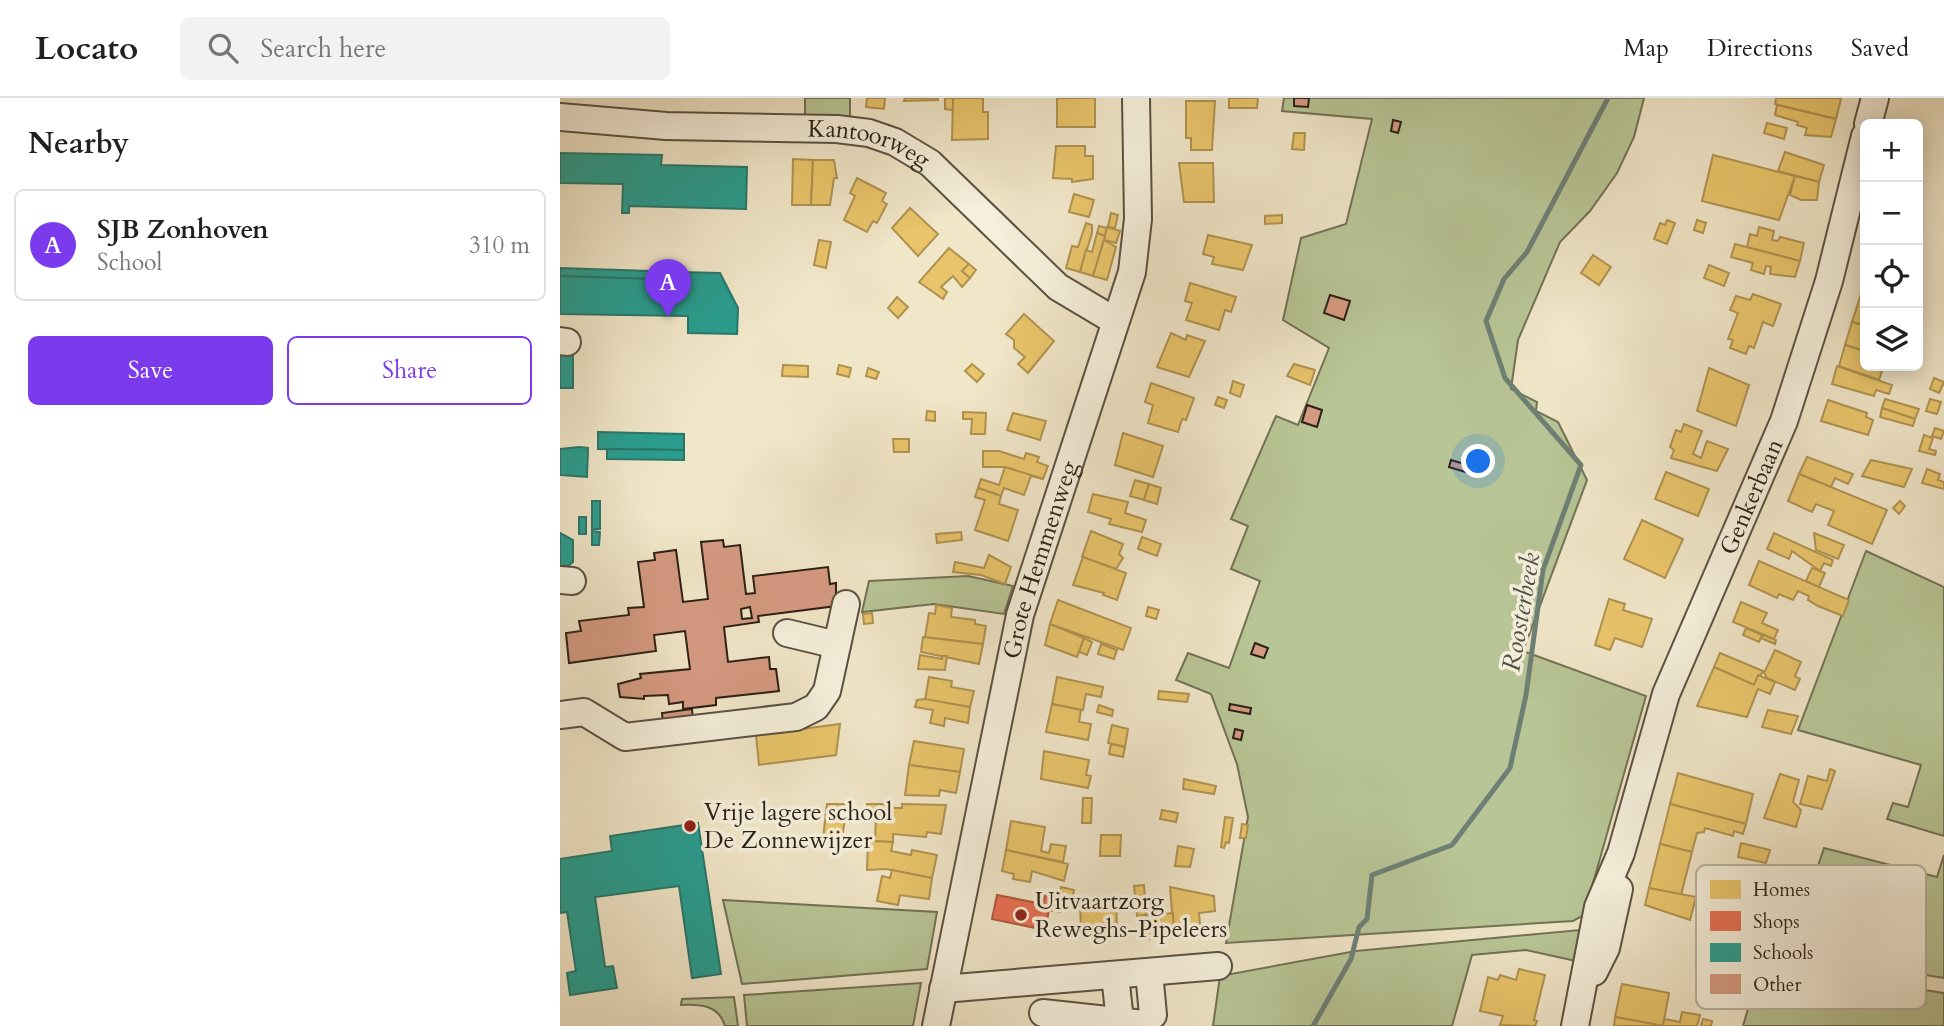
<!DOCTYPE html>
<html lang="en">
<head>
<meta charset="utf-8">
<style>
  body { margin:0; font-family:Cardo,serif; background:#f2f2f2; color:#202124 }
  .controls { position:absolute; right:21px; top:21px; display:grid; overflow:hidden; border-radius:10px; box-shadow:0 4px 18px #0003 }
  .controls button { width:63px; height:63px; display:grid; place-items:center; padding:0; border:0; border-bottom:2px solid #e0e0e0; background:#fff; color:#202124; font:35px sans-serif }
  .you { position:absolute; left:919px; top:364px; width:24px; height:24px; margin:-18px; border:5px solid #fff; border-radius:50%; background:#1a73e8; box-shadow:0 0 0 10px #1a73e833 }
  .badge { display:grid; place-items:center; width:46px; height:46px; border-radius:50%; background:#7c3aed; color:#fff; font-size:23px; font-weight:700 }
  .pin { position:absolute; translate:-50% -58px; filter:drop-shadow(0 2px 4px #0008) }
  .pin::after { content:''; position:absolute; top:37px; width:24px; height:21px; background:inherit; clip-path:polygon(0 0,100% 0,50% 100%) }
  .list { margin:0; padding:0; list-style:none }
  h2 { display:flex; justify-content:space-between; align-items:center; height:91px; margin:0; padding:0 28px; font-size:30px }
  h2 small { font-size:23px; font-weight:400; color:#757577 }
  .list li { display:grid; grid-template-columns:46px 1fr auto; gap:21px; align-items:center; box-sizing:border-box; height:112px; margin:0 14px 14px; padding:0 14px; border:2px solid #e0e0e0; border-radius:10px }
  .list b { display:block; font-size:26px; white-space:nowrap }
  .list p { margin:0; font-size:23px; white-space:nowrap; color:#757577 }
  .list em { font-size:23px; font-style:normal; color:#757577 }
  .actions { display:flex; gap:14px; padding:21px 28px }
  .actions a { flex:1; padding:16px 0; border:2px solid #7c3aed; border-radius:10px; text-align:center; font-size:24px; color:#7c3aed }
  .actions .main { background:#7c3aed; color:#fff }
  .icon { flex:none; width:38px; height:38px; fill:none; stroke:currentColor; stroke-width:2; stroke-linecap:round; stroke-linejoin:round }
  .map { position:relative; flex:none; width:1384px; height:928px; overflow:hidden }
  header { display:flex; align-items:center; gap:42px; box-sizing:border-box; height:98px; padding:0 35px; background:#fff; border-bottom:2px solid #e0e0e0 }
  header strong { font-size:33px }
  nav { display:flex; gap:38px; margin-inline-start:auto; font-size:24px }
  .search { width:490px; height:63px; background:#f2f2f2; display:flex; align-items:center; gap:18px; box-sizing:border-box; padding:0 24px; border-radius:10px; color:#757577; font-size:26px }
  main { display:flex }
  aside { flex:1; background:#fff }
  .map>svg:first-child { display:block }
  .green { fill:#b8c596; stroke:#727256; stroke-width:2 }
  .homes { fill:#e9c46a; stroke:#b09250; stroke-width:2 }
  .shops { fill:#e76f51; stroke:#af573f; stroke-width:2 }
  .schools { fill:#2a9d8f; stroke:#2a776a; stroke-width:2 }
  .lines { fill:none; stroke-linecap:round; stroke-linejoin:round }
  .stream { stroke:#6e8075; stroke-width:5 }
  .building { fill:#d59a82; stroke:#2b1f15; stroke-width:2; fill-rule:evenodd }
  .minor-casing { stroke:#5c5142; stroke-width:30 }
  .minor { stroke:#f5efdb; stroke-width:26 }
  .poi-dot { fill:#8f2418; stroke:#f5efdb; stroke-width:2.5 }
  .labels { text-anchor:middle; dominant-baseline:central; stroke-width:7; stroke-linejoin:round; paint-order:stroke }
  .street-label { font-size:24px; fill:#2b1f15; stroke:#f5efdb }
  .poi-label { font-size:24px; fill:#2b1f15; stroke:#f5efdb; text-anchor:start }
  .water-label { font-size:26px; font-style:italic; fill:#4c4f45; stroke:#f5efdb }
  .key { fill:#f5efdb; stroke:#b8b1a0; stroke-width:2 }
  .key-label { font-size:19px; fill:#2b1f15 }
</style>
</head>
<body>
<header>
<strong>Locato</strong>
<div class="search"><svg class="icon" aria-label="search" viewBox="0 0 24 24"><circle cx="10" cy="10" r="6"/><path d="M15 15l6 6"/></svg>Search here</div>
<nav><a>Map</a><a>Directions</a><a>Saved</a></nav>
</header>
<main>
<aside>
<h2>Nearby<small></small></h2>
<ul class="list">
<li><span class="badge">A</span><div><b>SJB Zonhoven</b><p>School</p></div><em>310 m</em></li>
</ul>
<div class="actions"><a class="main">Save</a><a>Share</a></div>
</aside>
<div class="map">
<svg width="1384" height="928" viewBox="0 0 1384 928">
  <rect width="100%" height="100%" fill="#f0e6c8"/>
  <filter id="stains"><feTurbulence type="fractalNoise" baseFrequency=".00286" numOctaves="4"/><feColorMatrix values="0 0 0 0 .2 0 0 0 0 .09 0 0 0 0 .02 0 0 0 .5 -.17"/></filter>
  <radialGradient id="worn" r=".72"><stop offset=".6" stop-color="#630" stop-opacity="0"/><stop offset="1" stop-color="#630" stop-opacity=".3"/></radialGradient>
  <!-- green -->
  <g class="green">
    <rect x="245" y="0" width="45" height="19"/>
    <polygon points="724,0 1084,0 1074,39 1057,75 1030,113 1000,144 958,242 951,291 977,304 976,313 998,324 1027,382 963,553 1086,598 1024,817 1013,823 666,845 688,719 677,666 651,596 616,582 628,555 669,570 700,483 671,471 688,428 671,421 716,318 738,327 769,250 723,222 741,140 786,126 812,21 722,13"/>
    <polygon points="1306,453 1384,489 1384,738 1327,721 1333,705 1348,709 1361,667 1238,632"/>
    <polygon points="408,478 453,488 444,516 374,506 302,514 309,483"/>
    <polygon points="1264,750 1377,779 1384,757 1384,880 1217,853 1241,776 1255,777"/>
    <polygon points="163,802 377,814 367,871 182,886"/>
    <polygon points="1020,832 1016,863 966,852 912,857 892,928 653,928 660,878 796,853"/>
    <polygon points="1201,867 1384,895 1384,928 1183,928"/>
    <polygon points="361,885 353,928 187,928 184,897"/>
    <path d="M174,899L178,928H165C159,907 140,906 121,907L122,901Z"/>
  </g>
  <!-- homes -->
  <g class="homes">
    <polygon points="307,0 325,0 324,11 306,9"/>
    <polygon points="345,0 378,0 378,2 344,3"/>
    <polygon points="385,0 393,0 393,12 385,11"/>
    <polygon points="393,0 423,0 423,14 428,14 428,41 392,42"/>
    <rect x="497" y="0" width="38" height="29"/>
    <polygon points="669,0 698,0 697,10 669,10"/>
    <polygon points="1216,0 1277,0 1281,1 1276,21 1215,6"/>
    <polygon points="626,3 655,3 652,52 631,52 631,40 626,40"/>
    <polygon points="1217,7 1276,21 1271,39 1245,37 1247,30 1237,27 1238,24 1215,17"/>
    <polygon points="1207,25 1227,30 1224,41 1204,35"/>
    <polygon points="734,35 745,35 744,52 732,51"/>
    <polygon points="496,48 525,48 525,58 533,58 533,81 512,84 512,81 493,80"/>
    <polygon points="1225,54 1264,67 1259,84 1218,73"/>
    <polygon points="1153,57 1235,78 1219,122 1142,103"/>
    <polygon points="233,61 253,62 251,107 232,107"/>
    <polygon points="253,62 274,62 277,80 274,80 270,107 251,107"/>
    <polygon points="619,65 653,65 654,104 624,104"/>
    <polygon points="1235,78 1259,84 1257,102 1241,102 1230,97"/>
    <polygon points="297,80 326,95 322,103 327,106 317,125 313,123 307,134 284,122 295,98 290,95"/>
    <polygon points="514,96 534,102 529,119 509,114"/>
    <polygon points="350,110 378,136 358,158 332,130"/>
    <polygon points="551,115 558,117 555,130 548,129"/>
    <polygon points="722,117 722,125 705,126 705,118"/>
    <polygon points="1107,122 1115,125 1107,146 1094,141 1100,125 1105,127"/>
    <polygon points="1137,122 1146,125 1143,135 1134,132"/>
    <polygon points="526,125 532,127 532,135 520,174 506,170 512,148 518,149"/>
    <polygon points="539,128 547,130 545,138 537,135"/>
    <polygon points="547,129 560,133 556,145 544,142"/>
    <polygon points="1199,129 1214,133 1212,142 1218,143 1220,139 1244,145 1240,163 1187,149 1190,136 1197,138"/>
    <polygon points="537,135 545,138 533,178 520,174 526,152 532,154"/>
    <polygon points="648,137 692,147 683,172 652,166 654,159 643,156"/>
    <polygon points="259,142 271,144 266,170 254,167"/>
    <polygon points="544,142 556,149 547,182 533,178"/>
    <polygon points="1175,146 1240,163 1235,179 1210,176 1211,169 1206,168 1204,176 1191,172 1193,165 1171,159"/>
    <polygon points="389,150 409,166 402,173 410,180 402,189 393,178 381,189 387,194 383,201 359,184"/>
    <polygon points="1033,157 1051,169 1039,187 1021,175"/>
    <polygon points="409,166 416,172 410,180 402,173"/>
    <polygon points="1149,167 1169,175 1164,188 1144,180"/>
    <polygon points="630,185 676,199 671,214 665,212 659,232 626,222 632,205 625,203"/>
    <polygon points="1193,196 1221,206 1213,228 1203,224 1194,250 1189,248 1186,256 1170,250 1173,242 1168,241 1178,215 1170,212 1176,198 1190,202"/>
    <polygon points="1301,196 1305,198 1305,228 1292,224"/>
    <polygon points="337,199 348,209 338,220 328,210"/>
    <polygon points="464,216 494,243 468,275 458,266 465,259 454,250 454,242 446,236"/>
    <polygon points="1292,224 1305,228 1305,253 1285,247"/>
    <polygon points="611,235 626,242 627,237 645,243 629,279 597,269"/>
    <polygon points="1285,247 1305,253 1304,268 1322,273 1319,282 1279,268"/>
    <polygon points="412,266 424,276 417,284 405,273"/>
    <polygon points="734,266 755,272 750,287 727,278"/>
    <polygon points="223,267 248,268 248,279 222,278"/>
    <polygon points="279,267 291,270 289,279 277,276"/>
    <polygon points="1277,268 1332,287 1329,296 1316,292 1314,298 1272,286"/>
    <polygon points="308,270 319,274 316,281 306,278"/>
    <polygon points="1149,270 1189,287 1176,328 1137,313"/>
    <polygon points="1374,280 1384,284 1379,295 1370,291"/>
    <polygon points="673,283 684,287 680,299 670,295"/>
    <polygon points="591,285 634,300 626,322 622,321 618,334 588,325 593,307 585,304"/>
    <polygon points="658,299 667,302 664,310 655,307"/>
    <polygon points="1325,301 1359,311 1355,321 1322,310"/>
    <polygon points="1370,301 1381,304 1377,316 1366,313"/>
    <polygon points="1268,302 1307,315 1306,319 1313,322 1308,337 1261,323"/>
    <polygon points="1322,310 1355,321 1353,328 1320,319"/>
    <polygon points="367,313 375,314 375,323 366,322"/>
    <polygon points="403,314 426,315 425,336 411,336 412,321 403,321"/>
    <polygon points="453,315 486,323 480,342 447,332"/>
    <polygon points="1124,326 1142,333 1133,356 1141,360 1147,343 1168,351 1157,373 1111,360 1114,352 1110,349 1116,332 1121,334"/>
    <polygon points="1375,330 1384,333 1381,341 1372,338"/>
    <polygon points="563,335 603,348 593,379 555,367"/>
    <polygon points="1364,337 1373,340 1369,351 1376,353 1375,357 1359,353"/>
    <polygon points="333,341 349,341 349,354 334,354"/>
    <polygon points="423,353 439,353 464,361 466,355 479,359 477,364 488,368 483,381 445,369 423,369"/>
    <polygon points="1247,359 1293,376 1288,386 1275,380 1271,389 1239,376"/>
    <polygon points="1311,362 1352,371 1344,389 1302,378"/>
    <polygon points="445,369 483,381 471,378 464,397 444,390 441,398 418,390 421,381 439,387"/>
    <polygon points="1367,371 1380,376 1378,382 1384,384 1384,391 1362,385"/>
    <polygon points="1106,374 1149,391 1138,418 1095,401"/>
    <polygon points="1239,376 1327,412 1312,446 1268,427 1274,413 1256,406 1252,414 1228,403"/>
    <polygon points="575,382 589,386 584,402 570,398"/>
    <polygon points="589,386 601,390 597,406 584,402"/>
    <polygon points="418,390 441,398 439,406 458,412 448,443 415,432 425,402 415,399"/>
    <polygon points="533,396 568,404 565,415 586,422 582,434 549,426 551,421 528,414"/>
    <polygon points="1340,403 1345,408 1339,416 1333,410"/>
    <polygon points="1082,422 1123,441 1105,480 1064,461"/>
    <polygon points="531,433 563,446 559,456 563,460 556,471 522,459"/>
    <polygon points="401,434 402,442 377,445 376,436"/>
    <polygon points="1214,435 1273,462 1271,468 1264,465 1260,473 1232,453 1229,461 1207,451"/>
    <polygon points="1254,435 1284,447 1278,461 1256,452"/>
    <polygon points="582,439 601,446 597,458 578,451"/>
    <polygon points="429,457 451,469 445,486 421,477 393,474 395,464 424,470"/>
    <polygon points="523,459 566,475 557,502 543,497 544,495 513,487"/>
    <polygon points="1199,463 1289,502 1283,518 1258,508 1248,502 1249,498 1238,493 1233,502 1219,496 1217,500 1189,487"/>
    <polygon points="1252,470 1265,475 1259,489 1246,483"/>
    <polygon points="1049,501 1065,506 1063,512 1092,521 1082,549 1055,540 1050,552 1035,547"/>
    <polygon points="498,502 571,530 563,552 490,526"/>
    <polygon points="1181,504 1207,515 1202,525 1218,532 1214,541 1173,524"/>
    <polygon points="376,507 392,510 391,519 415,522 415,526 426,528 423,546 365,539 369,515 375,516"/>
    <polygon points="588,509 599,512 596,521 586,518"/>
    <polygon points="312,515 313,525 304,526 303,516"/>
    <polygon points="490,526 524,540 517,559 485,547"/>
    <polygon points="1186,530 1202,537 1199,544 1183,537"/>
    <polygon points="1203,537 1216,542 1215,546 1201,540"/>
    <polygon points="363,539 423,546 419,566 361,554"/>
    <polygon points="524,540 532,544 527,557 519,554"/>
    <polygon points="541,546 557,552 554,561 538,556"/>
    <polygon points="1215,552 1241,564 1235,578 1240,581 1235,592 1207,580 1204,575"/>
    <polygon points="1160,555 1203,573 1194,587 1154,569"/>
    <polygon points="360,557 382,561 382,558 387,558 385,572 358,571"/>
    <polygon points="1154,569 1194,587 1198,577 1215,584 1210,596 1198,591 1187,619 1137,608"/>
    <polygon points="369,579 392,583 391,589 414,593 410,609 365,602"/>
    <polygon points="497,579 543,589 541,599 526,596 523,612 492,606"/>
    <polygon points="599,593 629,596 627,604 598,601"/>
    <polygon points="365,601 410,609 408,625 385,620 384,628 370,625 373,612 355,609 357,602"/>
    <polygon points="492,606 521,612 519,624 531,626 528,642 486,634"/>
    <polygon points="539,607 553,612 552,618 537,614"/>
    <polygon points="1208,612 1238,618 1231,636 1202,629"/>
    <polygon points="280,626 276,657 199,667 196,637"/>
    <polygon points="552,627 568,631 565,649 548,645"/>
    <polygon points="354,643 404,651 400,674 349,667"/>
    <polygon points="551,646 565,649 563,659 549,656"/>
    <polygon points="484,653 529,662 526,677 531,678 528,690 481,681"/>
    <polygon points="349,667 400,674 396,695 380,692 379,698 345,697"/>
    <polygon points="1270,671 1275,673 1262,711 1240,706 1248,678 1267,683"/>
    <polygon points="1118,675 1193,696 1186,726 1110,706"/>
    <polygon points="1220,676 1239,682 1233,704 1241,712 1236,729 1204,720"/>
    <polygon points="624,681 656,688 654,696 623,691"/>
    <polygon points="523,700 532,700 531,725 522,725"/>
    <polygon points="267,706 287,706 282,741 263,740"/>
    <polygon points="307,706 332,706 333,710 342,710 342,706 386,707 381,736 367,734 366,739 333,736 333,744 315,743 316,715 307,715"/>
    <polygon points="1110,706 1186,726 1183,736 1174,733 1173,738 1145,730 1144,734 1137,735 1132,754 1100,746"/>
    <polygon points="602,712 618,715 616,724 600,721"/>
    <polygon points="665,719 673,720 669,745 666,744 664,750 661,749"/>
    <polygon points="451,723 485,729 481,753 489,755 491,746 506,748 503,764 446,752"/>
    <polygon points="682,726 688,727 686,740 680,740"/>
    <polygon points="541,737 561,737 560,758 540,758"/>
    <polygon points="308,743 333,744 331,753 351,757 352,752 377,757 372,780 326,771 307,772"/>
    <polygon points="1181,745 1210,752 1206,765 1178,759"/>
    <polygon points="1100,746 1132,754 1121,797 1089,790"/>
    <polygon points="618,748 634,751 630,769 615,768"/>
    <polygon points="446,752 508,766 504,783 472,773 470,784 453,781 454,776 442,773"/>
    <polygon points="332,772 372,780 369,801 340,797 338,807 317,803 322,778 330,780"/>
    <polygon points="584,787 586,817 577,818 574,788"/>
    <polygon points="501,789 514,792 512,802 499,799"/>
    <polygon points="610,789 654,798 655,813 639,815 641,837 614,839"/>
    <polygon points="1089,790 1136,799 1130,822 1085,807"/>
    <polygon points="556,802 557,829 521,831 520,804"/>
    <polygon points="613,815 614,839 588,841 586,817"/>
    <polygon points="959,871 985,877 974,922 977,923 975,928 940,927 943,918 920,913 928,879 938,882 940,877 956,882"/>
    <polygon points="1062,886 1109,895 1103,928 1055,919"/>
    <polygon points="1122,914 1140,917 1137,928 1103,928 1104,921 1120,924"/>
    <polygon points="1055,919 1099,927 1099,928 1054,928"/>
    <polygon points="1143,921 1152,923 1151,928 1141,928"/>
  </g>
  <!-- shops -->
  <polygon class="shops" points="485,796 503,800 500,814 489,812 485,832 432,821 437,797 483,806"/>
  <!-- schools -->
  <g class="schools">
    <polygon points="0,55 102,57 101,67 187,69 186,111 69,108 69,115 62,115 63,86 0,85"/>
    <polygon points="0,170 119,174 119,182 0,178"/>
    <polygon points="119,174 160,175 178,210 177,236 128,235 128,218 0,216 0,178 119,182"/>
    <rect x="0" y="256" width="13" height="34"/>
    <polygon points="38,334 124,336 124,352 38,351"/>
    <polygon points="19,349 28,350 27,379 0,377 0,351"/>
    <polygon points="47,351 124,352 124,362 47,361"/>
    <rect x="32" y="403" width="8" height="28"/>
    <rect x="19" y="419" width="7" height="17"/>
    <polygon points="32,433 40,434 39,447 32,447"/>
    <polygon points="0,435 13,442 13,464 8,468 0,468"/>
    <polygon points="138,725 161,876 132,880 119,788 58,796 35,799 45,869 53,868 57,890 10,897 7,875 16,873 7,814 0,815 0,761 52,753 50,738"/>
  </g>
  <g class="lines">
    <!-- stream -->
    <polyline class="stream" points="753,928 791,861 799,829 807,821 812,777 892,747 950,670 966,597 983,472 1021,367 945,280 926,223 944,181 967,154 1048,0"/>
  </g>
  <!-- building -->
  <g class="building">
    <polygon points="734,0 749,0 748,9 734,8"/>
    <polygon points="833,22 841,24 838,35 831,33"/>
    <polygon points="770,197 790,203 784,222 764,215"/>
    <polygon points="747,307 762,312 757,329 742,324"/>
    <polygon points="891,362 915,369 912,376 889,369"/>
    <path d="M163,442L164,449L180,447L186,496L195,495L193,478L268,469L270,486L276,485V508L198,518L199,524L164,529L168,564L209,559L210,571H216L219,593L156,600V607L123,611V604L109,606L108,597L84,598V601L60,599L58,586L81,580L80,576L130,571L125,533L94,537L96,553L9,565L6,535L21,533L19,523L69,517L68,510L84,509L78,464L95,462L94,455L116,452L123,504L148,501L141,444ZM190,509L192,520L182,521L181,511Z"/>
    <polygon points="695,545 708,550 704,560 691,556"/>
    <polygon points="670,606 691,610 690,616 669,612"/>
    <polygon points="132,611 133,622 103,626 102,615"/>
    <polygon points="675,631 683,633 681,642 673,640"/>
  </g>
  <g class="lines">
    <!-- minor casing -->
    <g class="minor-casing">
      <g id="minor">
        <path id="s1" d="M0,19L106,28L277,31L309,35L335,44L370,65L498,189L555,223"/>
        <polyline points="1308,26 1315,0"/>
        <polyline points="0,243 7,244"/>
        <polyline points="0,482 12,483"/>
        <polyline points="227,535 277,547"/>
        <polyline points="0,617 24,614 65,639 236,619 256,609 267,593 286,506"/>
        <polyline points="589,874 593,917"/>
        <polyline points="1034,874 1046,850 1059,791"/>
        <polyline points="555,877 560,923"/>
        <polyline points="383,891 658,868"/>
        <polyline points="483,915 584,926"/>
        <path id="s2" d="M376,928L460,517L572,174L578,121L576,0"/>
        <path id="s3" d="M1015,928L1038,809L1061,755L1106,596L1224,323L1269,183L1305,38"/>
      </g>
    </g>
    <!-- minor -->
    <use href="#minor" class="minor"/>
  </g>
  <!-- markers -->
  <g class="poi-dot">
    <circle cx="130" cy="728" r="7"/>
    <circle cx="461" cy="817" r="7"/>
  </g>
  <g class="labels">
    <!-- street labels -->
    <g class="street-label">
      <text stroke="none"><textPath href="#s1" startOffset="312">Kantoorweg</textPath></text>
      <text stroke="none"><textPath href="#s3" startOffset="560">Genkerbaan</textPath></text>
      <text stroke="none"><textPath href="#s2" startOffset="478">Grote Hemmenweg</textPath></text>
    </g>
    <!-- poi labels -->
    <g class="poi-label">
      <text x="144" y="714">Vrije lagere school<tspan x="144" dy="28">De Zonnewijzer</tspan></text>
      <text x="475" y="803">Uitvaartzorg<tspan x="475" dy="28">Reweghs-Pipeleers</tspan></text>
    </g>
    <!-- water labels -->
    <g class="water-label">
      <text transform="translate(961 514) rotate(-80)">Roosterbeek</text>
    </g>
  </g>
  <!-- legend -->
  <rect x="1136" y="767" width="230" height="144" rx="10" class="key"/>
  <rect x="1150" y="782" width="31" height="19" fill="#e9c46a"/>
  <rect x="1150" y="813" width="31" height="20" fill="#e76f51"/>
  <rect x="1150" y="845" width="31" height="19" fill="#2a9d8f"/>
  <rect x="1150" y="876" width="31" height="20" fill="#d59a82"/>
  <g class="key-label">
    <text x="1193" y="798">Homes</text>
    <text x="1193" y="830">Shops</text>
    <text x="1193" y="861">Schools</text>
    <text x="1193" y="893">Other</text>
  </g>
  <rect width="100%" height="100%" filter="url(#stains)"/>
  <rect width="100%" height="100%" fill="url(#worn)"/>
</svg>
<div class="controls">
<button>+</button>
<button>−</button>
<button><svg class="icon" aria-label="locate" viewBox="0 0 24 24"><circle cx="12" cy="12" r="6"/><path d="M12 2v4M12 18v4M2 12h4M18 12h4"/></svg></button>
<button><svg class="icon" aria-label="layers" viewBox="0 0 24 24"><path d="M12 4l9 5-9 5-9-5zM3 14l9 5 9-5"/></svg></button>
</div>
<div class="you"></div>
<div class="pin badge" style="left:108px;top:219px">A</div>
</div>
</main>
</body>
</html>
